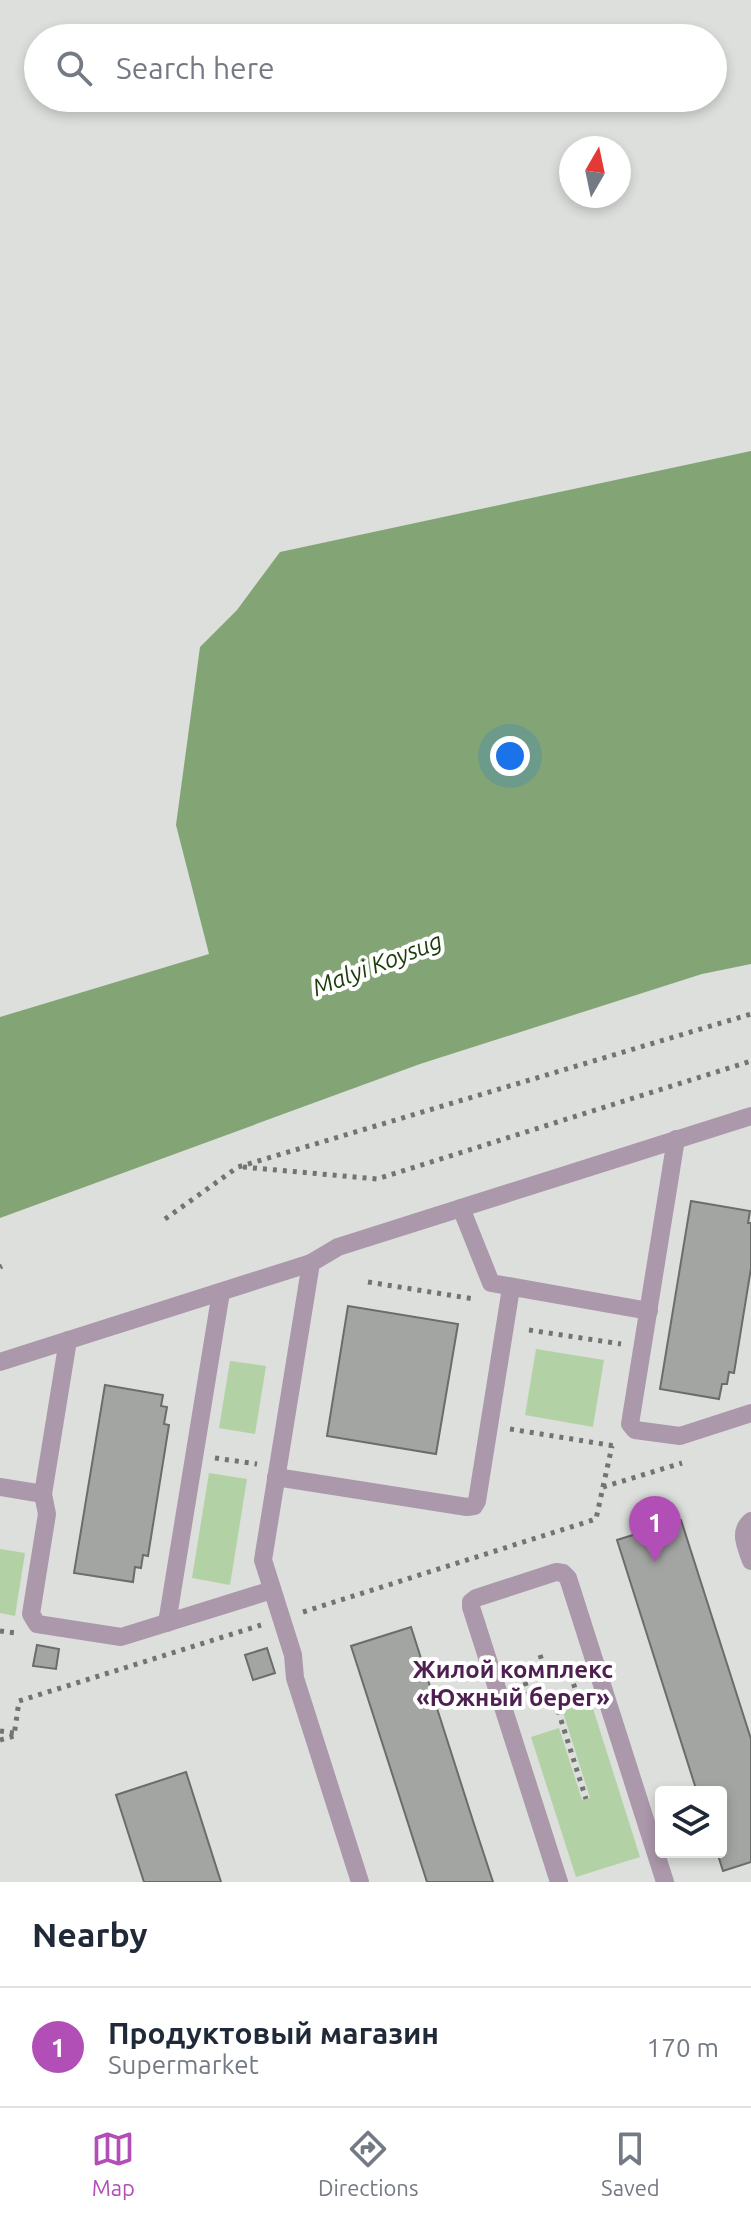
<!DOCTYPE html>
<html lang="en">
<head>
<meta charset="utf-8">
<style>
  body { margin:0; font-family:Ubuntu,sans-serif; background:#f2f2f3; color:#1f2937 }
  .controls { position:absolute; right:24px; bottom:24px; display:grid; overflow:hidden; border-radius:8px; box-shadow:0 4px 12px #0003 }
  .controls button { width:72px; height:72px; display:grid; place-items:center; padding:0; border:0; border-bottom:2px solid #e0e1e3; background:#fff; color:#1f2937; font:40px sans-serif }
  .compass { position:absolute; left:559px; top:136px; width:72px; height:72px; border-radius:50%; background:#fff; box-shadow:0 4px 12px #0003; rotate:9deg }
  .you { position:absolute; left:510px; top:756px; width:28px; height:28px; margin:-20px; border:6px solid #fff; border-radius:50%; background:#1a73e8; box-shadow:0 0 0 12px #1a73e833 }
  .badge { display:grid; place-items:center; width:52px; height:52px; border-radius:50%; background:#b14fb6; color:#fff; font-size:26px; font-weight:700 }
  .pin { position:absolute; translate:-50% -66px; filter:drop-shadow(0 2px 4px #0008) }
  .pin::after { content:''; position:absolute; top:42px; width:28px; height:24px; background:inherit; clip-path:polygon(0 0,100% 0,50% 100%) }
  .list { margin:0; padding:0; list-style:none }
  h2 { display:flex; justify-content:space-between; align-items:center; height:104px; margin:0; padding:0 32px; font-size:34px }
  h2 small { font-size:26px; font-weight:400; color:#747a83 }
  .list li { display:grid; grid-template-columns:52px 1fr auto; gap:24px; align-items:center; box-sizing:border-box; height:120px; padding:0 32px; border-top:2px solid #e0e1e3 }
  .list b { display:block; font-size:30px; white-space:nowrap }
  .list p { margin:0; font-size:26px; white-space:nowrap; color:#747a83 }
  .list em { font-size:26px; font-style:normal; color:#747a83 }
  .icon { flex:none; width:44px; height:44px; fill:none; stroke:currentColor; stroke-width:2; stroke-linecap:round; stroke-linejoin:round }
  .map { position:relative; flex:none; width:751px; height:1882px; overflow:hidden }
  .search { position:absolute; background:#fff; box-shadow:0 4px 12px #0003; left:24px; right:24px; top:24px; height:88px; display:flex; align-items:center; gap:20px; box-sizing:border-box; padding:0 28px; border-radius:44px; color:#747a83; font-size:30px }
  .sheet { height:224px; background:#fff }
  nav { display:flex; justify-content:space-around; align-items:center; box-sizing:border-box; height:112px; border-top:2px solid #e0e1e3; background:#fff; font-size:22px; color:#747a83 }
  nav a { display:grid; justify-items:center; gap:4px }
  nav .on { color:#b14fb6 }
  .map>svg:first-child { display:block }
  .green { fill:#b2d2a6 }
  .water { fill:#83a575 }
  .building { fill:#a3a5a2; stroke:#6b6d6a; stroke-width:2 }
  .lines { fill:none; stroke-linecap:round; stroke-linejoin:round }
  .path { stroke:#727472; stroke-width:5; stroke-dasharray:4 6; stroke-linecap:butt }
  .lane { stroke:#ab98ab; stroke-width:18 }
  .labels { text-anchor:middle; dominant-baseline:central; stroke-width:8; stroke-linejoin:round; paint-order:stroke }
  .water-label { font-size:24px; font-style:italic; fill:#1b3c09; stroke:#fff }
  .neighbourhood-label { font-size:24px; font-weight:bold; fill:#4e1f51; stroke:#fff }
</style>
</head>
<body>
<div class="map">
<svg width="751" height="1882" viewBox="0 0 751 1882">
  <rect width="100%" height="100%" fill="#dcdfdb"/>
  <!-- green -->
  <g class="green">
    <polygon points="536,1349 604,1360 593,1427 525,1415"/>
    <polygon points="230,1361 266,1366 255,1434 219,1428"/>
    <polygon points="209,1473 247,1479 230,1585 192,1578"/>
    <polygon points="0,1549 25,1553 15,1616 0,1613"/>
    <polygon points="590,1699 640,1857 576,1877 531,1737 559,1728 582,1800 590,1798 562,1709"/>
  </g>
  <!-- water -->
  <polygon class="water" points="751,451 751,964 702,974 420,1064 0,1218 0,1017 209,954 176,825 200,647 237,610 280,552"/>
  <!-- building -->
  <g class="building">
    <polygon points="691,1201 750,1211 748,1223 751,1223 751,1268 734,1373 729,1372 727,1384 722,1384 719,1399 660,1389"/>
    <polygon points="348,1306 458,1324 436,1454 327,1436"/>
    <polygon points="105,1385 163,1395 161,1406 167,1407 164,1424 169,1425 148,1556 143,1555 141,1568 135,1567 133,1582 74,1573"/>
    <polygon points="681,1520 751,1739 751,1862 723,1871 717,1852 721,1852 721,1792 697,1792 617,1540"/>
    <polygon points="411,1627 474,1824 493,1882 427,1882 351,1646"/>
    <polygon points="37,1645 59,1649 56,1669 33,1666"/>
    <polygon points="267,1648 275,1673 253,1680 245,1655"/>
    <polygon points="186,1772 221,1882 144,1882 116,1795"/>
  </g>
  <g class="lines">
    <!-- path -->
    <g class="path">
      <polyline points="243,1167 377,1179 751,1061"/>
      <polyline points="165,1219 238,1167 751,1014"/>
      <polyline points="0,1267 2,1266"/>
      <polyline points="368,1282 474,1299"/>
      <polyline points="529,1330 621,1344"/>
      <polyline points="510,1429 615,1446 617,1443"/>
      <polyline points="215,1458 257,1464"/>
      <polyline points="603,1487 612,1446"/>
      <polyline points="303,1612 596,1519 603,1487 682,1463"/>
      <polyline points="0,1631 15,1633"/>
      <polyline points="540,1655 546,1672"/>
      <polygon points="567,1665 577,1694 533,1708 524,1679"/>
      <polyline points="555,1701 586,1799"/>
      <polyline points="0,1731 14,1733"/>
      <polyline points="0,1740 14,1736 19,1701 261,1625"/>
    </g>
    <!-- lane -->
    <g class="lane">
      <polyline points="676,1139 630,1424 635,1430 680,1436 751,1413"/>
      <polyline points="461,1208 491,1283 649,1311"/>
      <polyline points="311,1263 263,1560 293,1655 295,1678 360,1882"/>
      <polyline points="68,1340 43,1494 47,1514 31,1614 37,1624 121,1637 272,1590"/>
      <polyline points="0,1362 311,1263 338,1247 751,1116"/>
      <polyline points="276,1477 467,1507 474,1506 477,1501 511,1288"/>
      <polyline points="0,1487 43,1494"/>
      <path d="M751,1521C738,1532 746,1546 751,1561"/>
      <polyline points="167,1623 221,1292"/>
      <polyline points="559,1882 471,1607 471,1602 476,1598 556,1572 563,1573 568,1578 665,1882"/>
    </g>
  </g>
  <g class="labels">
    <!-- water labels -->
    <g class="water-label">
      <text transform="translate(377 964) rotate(-21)">Malyi Koysug</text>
    </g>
    <!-- neighbourhood labels -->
    <g class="neighbourhood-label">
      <text x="513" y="1669">Жилой комплекс<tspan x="513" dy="28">«Южный берег»</tspan></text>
    </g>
  </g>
</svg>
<div class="controls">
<button><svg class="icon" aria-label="layers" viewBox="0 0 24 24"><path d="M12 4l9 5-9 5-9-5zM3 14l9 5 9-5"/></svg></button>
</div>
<svg class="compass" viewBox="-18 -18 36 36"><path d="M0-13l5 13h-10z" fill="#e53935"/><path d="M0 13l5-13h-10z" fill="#747a83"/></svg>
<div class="you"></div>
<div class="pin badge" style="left:655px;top:1562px">1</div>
<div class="search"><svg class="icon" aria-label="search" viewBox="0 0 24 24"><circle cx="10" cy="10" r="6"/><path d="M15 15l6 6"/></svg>Search here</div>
</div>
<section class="sheet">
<h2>Nearby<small></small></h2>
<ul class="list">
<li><span class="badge">1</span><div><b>Продуктовый магазин</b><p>Supermarket</p></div><em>170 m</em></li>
</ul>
</section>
<nav>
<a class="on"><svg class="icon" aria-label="map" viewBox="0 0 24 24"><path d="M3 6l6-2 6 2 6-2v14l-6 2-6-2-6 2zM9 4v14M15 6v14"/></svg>Map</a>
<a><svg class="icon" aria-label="directions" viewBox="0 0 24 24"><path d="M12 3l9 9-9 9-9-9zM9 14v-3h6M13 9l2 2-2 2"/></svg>Directions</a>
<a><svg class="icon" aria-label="saved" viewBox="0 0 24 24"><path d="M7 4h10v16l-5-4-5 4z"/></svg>Saved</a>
</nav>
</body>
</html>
